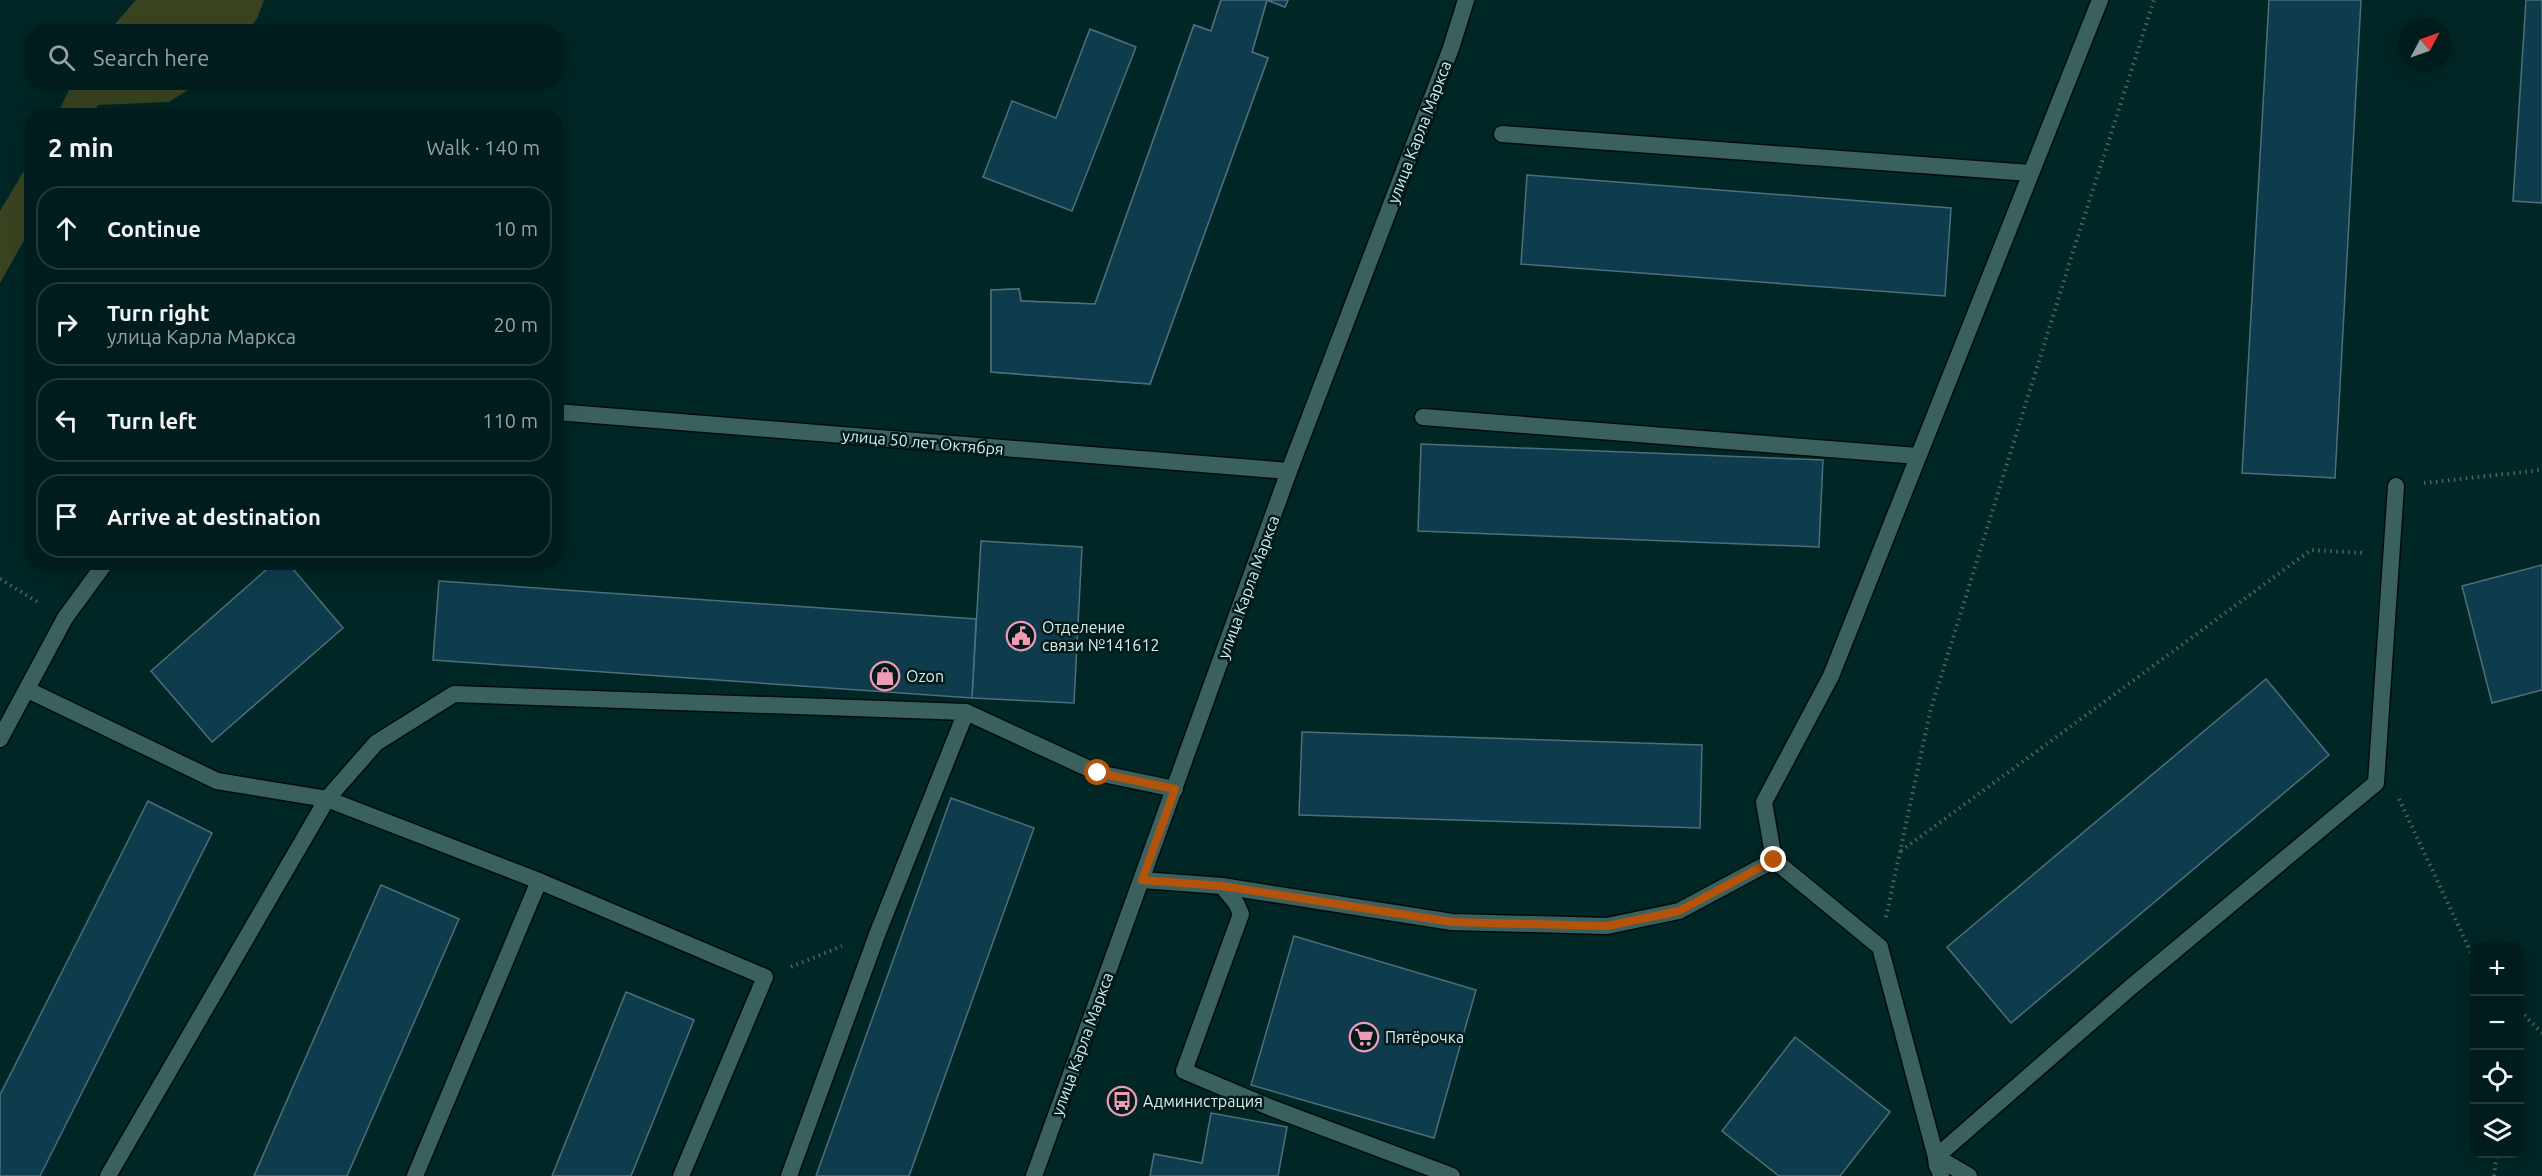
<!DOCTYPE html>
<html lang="en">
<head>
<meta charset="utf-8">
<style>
  body { margin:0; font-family:Ubuntu,sans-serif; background:#0a2525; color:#f1f3f6 }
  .controls { position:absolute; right:18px; bottom:18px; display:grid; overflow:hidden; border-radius:12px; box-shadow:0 6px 24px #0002 }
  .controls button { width:54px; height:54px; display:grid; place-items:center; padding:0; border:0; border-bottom:2px solid #223a3b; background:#001c1c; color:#f1f3f6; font:30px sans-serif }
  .compass { position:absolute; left:2398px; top:18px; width:54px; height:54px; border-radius:50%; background:#001c1c; box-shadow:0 6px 24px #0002; rotate:49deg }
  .stop { position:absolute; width:18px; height:18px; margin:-14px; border:4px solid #b45309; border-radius:50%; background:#fff }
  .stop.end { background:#b45309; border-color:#fff; box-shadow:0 2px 6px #0008 }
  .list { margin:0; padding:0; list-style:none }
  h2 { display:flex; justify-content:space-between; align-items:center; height:78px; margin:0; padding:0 24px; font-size:26px }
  h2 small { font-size:20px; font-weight:400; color:#95a1a3 }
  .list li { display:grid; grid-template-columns:39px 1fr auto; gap:18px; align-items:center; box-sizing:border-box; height:84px; margin:0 12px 12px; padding:0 12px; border:2px solid #223a3b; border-radius:24px }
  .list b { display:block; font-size:22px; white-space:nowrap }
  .list p { margin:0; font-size:20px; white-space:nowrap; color:#95a1a3 }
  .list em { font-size:20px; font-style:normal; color:#95a1a3 }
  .icon { flex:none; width:33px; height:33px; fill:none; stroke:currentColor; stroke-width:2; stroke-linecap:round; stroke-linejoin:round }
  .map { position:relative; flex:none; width:2542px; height:1176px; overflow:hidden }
  .search { position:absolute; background:#001c1c; box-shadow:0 6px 24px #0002; left:24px; top:24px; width:540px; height:66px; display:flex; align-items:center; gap:15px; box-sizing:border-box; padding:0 21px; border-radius:24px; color:#95a1a3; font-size:22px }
  .panel { position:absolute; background:#001c1c; box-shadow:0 6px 24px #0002; left:24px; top:108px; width:540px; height:462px; border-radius:24px }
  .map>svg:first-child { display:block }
  .green { fill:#3a4421 }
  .building { fill:#0e3c4c; stroke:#4d6f7c; stroke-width:1.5 }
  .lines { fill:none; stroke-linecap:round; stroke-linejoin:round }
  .service-casing { stroke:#000d0c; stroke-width:19 }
  .minor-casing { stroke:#000d0c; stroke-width:19 }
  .tertiary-casing { stroke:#000d0c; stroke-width:19 }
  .path { stroke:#486867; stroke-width:4; stroke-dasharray:1.5 4.5; stroke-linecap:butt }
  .service { stroke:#3b615f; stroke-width:16 }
  .minor { stroke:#3b615f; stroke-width:16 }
  .tertiary { stroke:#3b615f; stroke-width:16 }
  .route { stroke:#b45309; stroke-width:8 }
  .labels { text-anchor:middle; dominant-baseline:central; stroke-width:5; stroke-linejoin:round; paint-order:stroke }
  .street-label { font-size:16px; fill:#d8edeb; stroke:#001c1a }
  .poi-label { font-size:16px; fill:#d8edeb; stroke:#001c1a; text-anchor:start }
</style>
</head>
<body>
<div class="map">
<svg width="2542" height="1176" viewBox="0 0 2542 1176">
  <rect width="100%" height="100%" fill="#002625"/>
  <!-- green -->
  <g class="green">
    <polygon points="136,0 264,0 257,19 247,31 109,31"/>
    <polygon points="72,83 72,82 199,83 169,102 98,105 92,115 57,115"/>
    <polygon points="31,159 31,228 0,283 0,211"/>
  </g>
  <!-- building -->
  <g class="building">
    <polygon points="1221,0 1288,0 1285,7 1267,0 1252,52 1268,58 1150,384 991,372 991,290 1019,289 1021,301 1095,304 1194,25 1211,31"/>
    <polygon points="1221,0 1288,0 1285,7 1267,0 1252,52 1268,58 1150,384 991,372 991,290 1019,289 1021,301 1095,304 1194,25 1211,31"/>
    <polygon points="2269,0 2361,0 2335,478 2242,473"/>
    <polygon points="2526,0 2542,0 2542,203 2513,201"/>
    <polygon points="1090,29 1136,47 1072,211 983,177 1012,101 1056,118"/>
    <polygon points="1527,175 1951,208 1945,296 1521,264"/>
    <polygon points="1421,444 1823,460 1819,547 1418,531"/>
    <polygon points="981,541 1082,547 1074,703 972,698"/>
    <polygon points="275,562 287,562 343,628 212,742 151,671"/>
    <polygon points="2542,565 2542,690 2492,703 2462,586"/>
    <polygon points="439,581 976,619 972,698 433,660"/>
    <polygon points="2266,679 2329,755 2011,1023 1947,947"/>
    <polygon points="1302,732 1702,745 1700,828 1299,815"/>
    <polygon points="951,798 1034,828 909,1176 816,1176"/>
    <polygon points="148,801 212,833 40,1176 0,1176 0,1095"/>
    <polygon points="381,885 459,919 347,1176 254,1176"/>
    <polygon points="1294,936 1476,990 1434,1138 1251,1085"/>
    <polygon points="626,992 694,1020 631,1176 552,1176"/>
    <polygon points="1795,1037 1890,1112 1840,1176 1779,1176 1722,1131"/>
    <polygon points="1211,1113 1287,1127 1278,1176 1150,1176 1154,1154 1202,1163"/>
  </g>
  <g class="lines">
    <!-- service casing -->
    <g class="service-casing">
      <g id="service">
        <polyline points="1502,134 2030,173"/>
        <polyline points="1423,417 1918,456"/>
        <polyline points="966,712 1098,773 1175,789"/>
        <polyline points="1774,860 1764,802 1831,676 2100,0"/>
        <polyline points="1142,880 1222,886 1452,922 1607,926 1679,911 1774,860 1880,947 1941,1176"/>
        <polyline points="1222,886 1236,903 1241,914 1184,1071 1269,1107 1452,1176"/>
        <polyline points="1936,1157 1969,1176"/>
        <polyline points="1937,1166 1936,1157 2131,987 2376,783 2396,486"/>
      </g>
    </g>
    <!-- minor casing -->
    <g class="minor-casing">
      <g id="minor">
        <polyline points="556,412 1289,471"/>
        <polyline points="28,690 217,781 327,799 539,881"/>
        <polyline points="0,739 65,618 106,562"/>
        <polyline points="108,1176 327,799 376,743 454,694 966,712 878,932 789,1176"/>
        <polyline points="415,1176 539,881 765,977 681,1176"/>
      </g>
    </g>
    <!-- tertiary casing -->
    <g class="tertiary-casing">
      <polyline id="tertiary" points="1034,1176 1289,471 1451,48 1466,0"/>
    </g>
    <!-- path -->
    <g class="path">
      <polyline points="2424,483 2542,470"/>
      <polyline points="0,579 41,604"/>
      <polyline points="2399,799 2474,959"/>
      <polyline points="1901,851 2311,550 2365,553"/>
      <polyline points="1886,917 1930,712 2071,258 2154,0"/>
      <polyline points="791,967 842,946"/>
      <polyline points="2520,1011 2542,1033"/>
      <polyline points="2494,1176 2497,1154"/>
    </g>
    <!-- service -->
    <use href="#service" class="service"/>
    <!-- minor -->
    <use href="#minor" class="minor"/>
    <!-- tertiary -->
    <use href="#tertiary" class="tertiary"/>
  </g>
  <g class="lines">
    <!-- route -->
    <polyline class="route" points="1098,773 1175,789 1142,880 1222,886 1452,922 1607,926 1679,911 1774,860"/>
  </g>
  <!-- icons -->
  <defs>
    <g id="civic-ring" transform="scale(1.5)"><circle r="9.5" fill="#001c1a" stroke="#f09ab5" stroke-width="1.5"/><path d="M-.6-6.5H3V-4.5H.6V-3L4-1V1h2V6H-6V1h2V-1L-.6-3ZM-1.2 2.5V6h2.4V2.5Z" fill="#f09ab5"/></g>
    <g id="shop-ring" transform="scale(1.5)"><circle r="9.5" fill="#001c1a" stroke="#f09ab5" stroke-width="1.5"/><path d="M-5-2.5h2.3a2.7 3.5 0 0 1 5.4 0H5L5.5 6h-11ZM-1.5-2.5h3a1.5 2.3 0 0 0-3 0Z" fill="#f09ab5"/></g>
    <g id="supermarket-ring" transform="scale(1.5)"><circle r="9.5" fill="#001c1a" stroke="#f09ab5" stroke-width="1.5"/><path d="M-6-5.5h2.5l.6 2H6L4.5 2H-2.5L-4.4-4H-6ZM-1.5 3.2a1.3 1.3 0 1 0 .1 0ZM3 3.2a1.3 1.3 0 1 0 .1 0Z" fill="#f09ab5"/></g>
    <g id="bus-ring" transform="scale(1.5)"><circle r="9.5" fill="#001c1a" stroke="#f09ab5" stroke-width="1.5"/><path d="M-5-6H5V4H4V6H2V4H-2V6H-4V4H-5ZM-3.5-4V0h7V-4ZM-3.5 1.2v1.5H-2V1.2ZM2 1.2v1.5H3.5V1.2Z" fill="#f09ab5"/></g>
  </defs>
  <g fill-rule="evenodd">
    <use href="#civic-ring" x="1021" y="636"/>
    <use href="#shop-ring" x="885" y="676"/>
    <use href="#supermarket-ring" x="1364" y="1037"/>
    <use href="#bus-ring" x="1122" y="1101"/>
  </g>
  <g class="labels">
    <!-- street labels -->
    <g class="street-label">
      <text transform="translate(1419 132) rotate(-69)">улица Карла Маркса</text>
      <text transform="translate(923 442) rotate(5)">улица 50 лет Октября</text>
      <text transform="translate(1248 587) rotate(-70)">улица Карла Маркса</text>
      <text transform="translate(1082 1044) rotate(-70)">улица Карла Маркса</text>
    </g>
    <!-- poi labels -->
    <g class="poi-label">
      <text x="1042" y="627">Отделение<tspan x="1042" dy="18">связи №141612</tspan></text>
      <text x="906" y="676">Ozon</text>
      <text x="1385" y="1037">Пятёрочка</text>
      <text x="1143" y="1101">Администрация</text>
    </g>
  </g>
</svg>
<div class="controls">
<button>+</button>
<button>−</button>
<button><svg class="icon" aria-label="locate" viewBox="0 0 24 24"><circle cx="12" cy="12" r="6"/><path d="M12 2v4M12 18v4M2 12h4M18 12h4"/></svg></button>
<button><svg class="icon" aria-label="layers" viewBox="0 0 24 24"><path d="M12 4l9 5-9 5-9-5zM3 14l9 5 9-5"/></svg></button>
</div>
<svg class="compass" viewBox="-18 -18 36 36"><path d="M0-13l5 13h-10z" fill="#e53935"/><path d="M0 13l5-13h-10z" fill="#95a1a3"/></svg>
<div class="stop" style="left:1098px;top:773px"></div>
<div class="stop end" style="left:1774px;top:860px"></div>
<div class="search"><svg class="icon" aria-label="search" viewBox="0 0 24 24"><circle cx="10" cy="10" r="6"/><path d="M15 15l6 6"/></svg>Search here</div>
<section class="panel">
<h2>2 min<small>Walk · 140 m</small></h2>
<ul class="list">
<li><svg class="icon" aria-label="ahead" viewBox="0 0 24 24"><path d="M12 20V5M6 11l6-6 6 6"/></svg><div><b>Continue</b></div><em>10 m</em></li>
<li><svg class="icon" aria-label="right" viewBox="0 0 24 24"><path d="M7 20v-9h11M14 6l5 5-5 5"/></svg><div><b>Turn right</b><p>улица Карла Маркса</p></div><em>20 m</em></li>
<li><svg class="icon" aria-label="left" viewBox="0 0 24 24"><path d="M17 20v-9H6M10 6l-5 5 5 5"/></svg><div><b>Turn left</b></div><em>110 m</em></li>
<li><svg class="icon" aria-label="arrive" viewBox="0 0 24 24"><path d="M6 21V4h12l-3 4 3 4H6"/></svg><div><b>Arrive at destination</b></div></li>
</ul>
</section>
</div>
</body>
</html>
